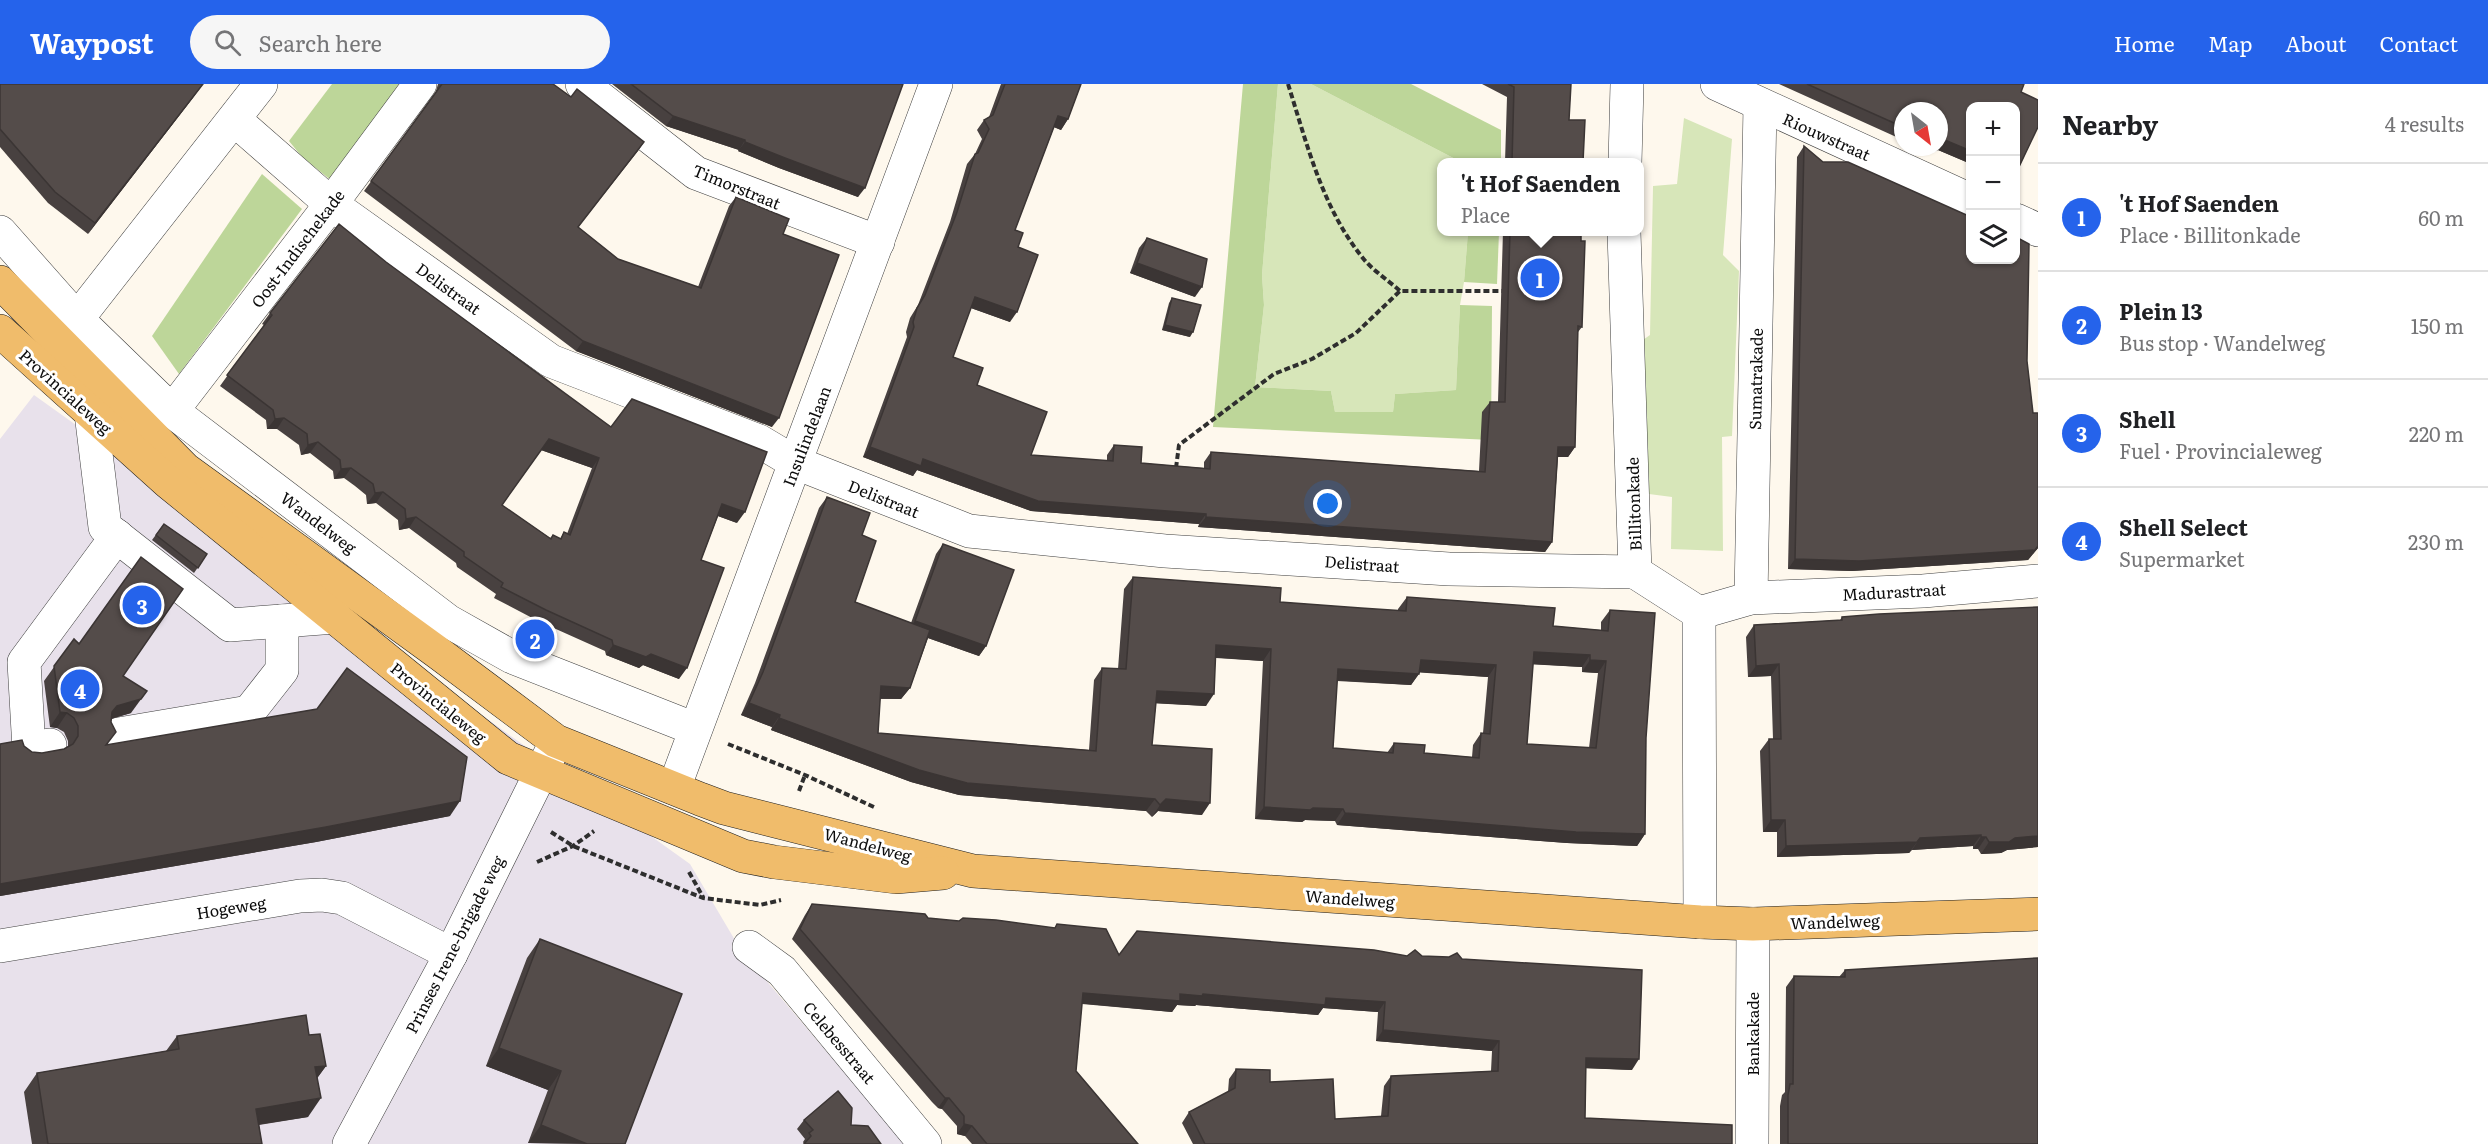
<!DOCTYPE html>
<html lang="en">
<head>
<meta charset="utf-8">
<style>
  body { margin:0; font-family:Literata,serif; background:#f6f6f6; color:#202124 }
  .controls { position:absolute; right:18px; top:18px; display:grid; overflow:hidden; border-radius:12px; box-shadow:0 2px 4px #0004 }
  .controls button { width:54px; height:54px; display:grid; place-items:center; padding:0; border:0; border-bottom:2px solid #e0e0e0; background:#fff; color:#202124; font:30px sans-serif }
  .compass { position:absolute; left:1894px; top:18px; width:54px; height:54px; border-radius:50%; background:#fff; box-shadow:0 2px 4px #0004; rotate:149deg }
  .you { position:absolute; left:1328px; top:420px; width:21px; height:21px; margin:-15px; border:4px solid #fff; border-radius:50%; background:#1a73e8; box-shadow:0 0 0 9px #1a73e833 }
  .badge { display:grid; place-items:center; width:39px; height:39px; border-radius:50%; background:#2563eb; color:#fff; font-size:20px; font-weight:700 }
  .pin { position:absolute; translate:-50% -50%; border:3px solid #fff; box-shadow:0 2px 6px #0006 }
  .popup { position:absolute; left:1437px; top:74px; width:207px; height:78px; box-sizing:border-box; display:grid; place-content:center; border-radius:12px; background:#fff; filter:drop-shadow(0 2px 4px #0005); font-size:20px; white-space:nowrap; color:#757577 }
  .popup b { font-size:22px; color:#202124 }
  .popup::after { content:''; position:absolute; left:50%; top:100%; margin-left:-12px; border:12px solid transparent; border-top-color:#fff }
  .list { margin:0; padding:0; list-style:none }
  h2 { display:flex; justify-content:space-between; align-items:center; height:78px; margin:0; padding:0 24px; font-size:26px }
  h2 small { font-size:20px; font-weight:400; color:#757577 }
  .list li { display:grid; grid-template-columns:39px 1fr auto; gap:18px; align-items:center; box-sizing:border-box; height:108px; padding:0 24px; border-top:2px solid #e0e0e0 }
  .list b { display:block; font-size:22px; white-space:nowrap }
  .list p { margin:0; font-size:20px; white-space:nowrap; color:#757577 }
  .list em { font-size:20px; font-style:normal; color:#757577 }
  .icon { flex:none; width:33px; height:33px; fill:none; stroke:currentColor; stroke-width:2; stroke-linecap:round; stroke-linejoin:round }
  .map { position:relative; flex:none; width:2038px; height:1060px; overflow:hidden }
  header { display:flex; align-items:center; gap:36px; box-sizing:border-box; height:84px; padding:0 30px; background:#2563eb; color:#fff }
  header strong { font-size:28px }
  nav { display:flex; gap:33px; margin-inline-start:auto; font-size:21px }
  .search { width:420px; height:54px; background:#f6f6f6; display:flex; align-items:center; gap:15px; box-sizing:border-box; padding:0 21px; border-radius:33px; color:#757577; font-size:22px }
  main { display:flex }
  aside { flex:1; background:#fff }
  .map>svg:first-child { display:block }
  .industrial { fill:#e8e1eb }
  .green { fill:#d7e6b9 }
  .forest { fill:#bdd699 }
  .lines { fill:none; stroke-linecap:round; stroke-linejoin:round }
  .minor-casing { stroke:#3f3f3f; stroke-width:34 }
  .major-casing { stroke:#1d1d1d; stroke-width:34 }
  .path { stroke:#2e2e2e; stroke-width:4; stroke-dasharray:6 3; stroke-linecap:butt }
  .minor { stroke:#fff; stroke-width:33 }
  .major { stroke:#f0bc6b; stroke-width:33 }
  .wall { fill:#484140; fill-rule:evenodd }
  .shaded-wall { fill:#3b3534 }
  .building { fill:#544c4a; stroke:#3b3534; stroke-width:1.5; fill-rule:evenodd }
  .labels { text-anchor:middle; dominant-baseline:central; stroke-width:6; stroke-linejoin:round; paint-order:stroke }
  .street-label { font-size:16px; fill:#0c0c0c; stroke:#fff }
</style>
</head>
<body>
<header>
<strong>Waypost</strong>
<div class="search"><svg class="icon" aria-label="search" viewBox="0 0 24 24"><circle cx="10" cy="10" r="6"/><path d="M15 15l6 6"/></svg>Search here</div>
<nav><a>Home</a><a>Map</a><a>About</a><a>Contact</a></nav>
</header>
<main>
<div class="map">
<svg width="2038" height="1060" viewBox="0 0 2038 1060">
  <rect width="100%" height="100%" fill="#fef8ed"/>
  <!-- industrial -->
  <polygon class="industrial" points="34,311 690,780 742,868 905,1060 0,1060 0,355"/>
  <!-- green -->
  <g class="green">
    <polygon points="1278,0 1311,0 1461,78 1441,79 1441,148 1468,148 1464,198 1460,221 1456,306 1395,310 1393,328 1335,328 1331,307 1255,303 1264,221 1262,191"/>
    <polygon points="1684,34 1732,55 1723,171 1739,187 1732,352 1722,353 1723,467 1671,465 1672,413 1649,410 1640,258 1650,251 1653,102 1677,100"/>
  </g>
  <!-- forest -->
  <g class="forest">
    <polygon points="332,0 403,0 332,97 302,73 289,57"/>
    <polygon points="1243,0 1278,0 1262,191 1264,221 1255,303 1331,307 1335,328 1393,328 1395,310 1456,306 1460,221 1492,222 1491,356 1213,343"/>
    <polygon points="1311,0 1411,0 1501,46 1501,78 1461,78"/>
    <polygon points="262,90 302,125 179,290 152,252"/>
    <polygon points="1468,148 1499,148 1497,200 1464,198"/>
  </g>
  <g class="lines">
    <!-- minor casing -->
    <g class="minor-casing">
      <g id="minor">
        <polyline points="582,0 696,89 878,158"/>
        <polyline points="1717,0 1970,116"/>
        <polyline points="235,36 331,120 551,277 759,357 796,379 969,447 1165,467 1449,485 1635,488"/>
        <polyline points="1625,79 1627,0"/>
        <polyline points="2016,136 2038,146"/>
        <polyline points="0,148 77,235 172,327 448,537 512,573 695,645"/>
        <polyline points="1624,148 1635,488"/>
        <polyline points="77,235 261,0"/>
        <polyline points="172,327 331,120 420,0"/>
        <polyline points="91,329 105,443 230,541 335,533"/>
        <polyline points="1635,488 1699,529"/>
        <polyline points="1751,514 1760,21"/>
        <polyline points="1699,529 1751,514 1923,507 2038,497"/>
        <polyline points="1699,529 1700,838"/>
        <polyline points="119,650 249,628 282,586 282,537"/>
        <polyline points="50,661 29,665 24,578 117,452"/>
        <polyline points="674,704 936,0"/>
        <polyline points="0,862 300,812 322,811 342,814 451,870"/>
        <polyline points="749,863 782,887 925,1060"/>
        <polyline points="349,1060 451,870 554,662"/>
        <polyline points="1752,1060 1753,840"/>
      </g>
    </g>
    <!-- major casing -->
    <g class="major-casing">
      <g id="major">
        <polyline points="0,198 185,385 437,568 556,657 700,715 724,724 973,787 1700,838 1753,840 2038,830"/>
        <polyline points="0,247 169,399 508,674 743,772 774,778 896,793 943,789"/>
      </g>
    </g>
    <!-- path -->
    <g class="path">
      <path d="M1288,0C1307,60 1322,123 1362,173C1372,186 1388,196 1400,207"/>
      <polyline points="1176,384 1179,361 1274,290 1312,275 1356,249 1400,207 1505,207"/>
      <polyline points="728,660 805,691 876,724"/>
      <polyline points="799,707 805,691"/>
      <polyline points="551,748 573,762 703,814 760,821 781,816"/>
      <polyline points="537,778 573,762 594,747"/>
      <polyline points="689,788 703,813"/>
    </g>
    <!-- minor -->
    <use href="#minor" class="minor"/>
    <!-- major -->
    <use href="#major" class="major"/>
  </g>
  <!-- wall -->
  <g class="wall">
    <polygon points="0,0 195,11 88,150 48,119 0,63"/>
    <polygon points="438,0 553,0 571,13 644,58 578,143 618,175 698,203 729,122 736,113 783,150 772,343 576,267 364,107 435,10"/>
    <polygon points="612,0 903,0 858,113 779,84 738,67 739,66 666,42"/>
    <polygon points="1001,0 1081,0 1068,35 1061,46 1054,43 1015,146 1018,163 1010,238 971,224 953,273 1031,371 1107,377 1107,371 1114,361 1141,379 1204,384 1204,378 1211,368 1479,387 1482,328 1490,318 1498,318 1503,147 1581,147 1582,243 1578,248 1575,363 1568,373 1558,373 1552,458 1545,468 1198,443 1199,440 1031,427 917,386 913,392 863,373 907,253 906,248 910,234 918,221 950,138 967,80 975,70 982,55 977,46 984,36 989,33"/>
    <polygon points="1482,0 1571,0 1569,36 1583,78 1505,78 1507,13"/>
    <polygon points="1779,0 2024,0 2021,8 2017,87 2016,90 2016,22 1971,22 1971,80 1938,66 1931,69 1919,63 1939,63 1939,27 1903,27 1903,56"/>
    <polygon points="1804,62 2027,277 2033,329 2038,329 2038,464 2028,476 1852,487 1788,485 1797,73"/>
    <polygon points="1147,154 1195,213 1130,189 1139,164"/>
    <path d="M386,178L737,439L718,432L701,476L679,595L643,581L639,584L606,571L605,567L538,537L494,514L496,510L457,483L456,479L409,444L399,446L398,436L376,419L367,420L366,411L355,402L344,394L334,395L333,387L310,369L301,371L299,361L277,345H267L266,336L220,302L264,241L262,240L270,229ZM541,366L592,384L567,450L564,448L560,455L553,451L550,454L502,421Z"/>
    <polygon points="1172,214 1190,253 1162,246 1169,219"/>
    <path d="M827,413L862,451L855,518L911,539L936,470L943,460L986,562L979,572L928,554L910,604L901,615H880L878,649L1089,666L1094,596L1102,584L1118,585L1124,505L1133,493L1280,518L1398,527V525L1407,513L1553,542L1601,546V538L1610,526L1646,654L1645,750L1637,762L1567,759L1337,741L1335,737L1305,736L1302,738L1255,735L1263,577L1216,574L1206,622L1156,619L1152,661L1202,731L1158,727L1152,733L1146,727L959,711L911,698L771,646L772,643L741,631L755,599L819,424ZM1533,580L1582,583V588L1598,589L1589,664L1527,660ZM1420,588L1488,593L1483,649H1481L1473,661L1472,673L1424,669L1394,659L1387,669L1333,664L1337,597L1411,601Z"/>
    <polygon points="164,440 207,470 194,489 152,456"/>
    <polygon points="2038,523 2038,763 2007,766 2001,769 1981,770 1978,765 1973,765 1973,762 1912,766 1909,769 1777,773 1777,748 1763,748 1760,667 1769,655 1773,655 1771,592 1748,593 1746,553 1754,541 1840,536 1842,533"/>
    <polygon points="74,555 123,592 131,629 111,635 107,661 450,732 316,758 0,812 0,660 24,662 32,668 42,669 64,665 68,663 68,657 64,648 57,644 50,643 44,597"/>
    <polygon points="812,820 928,834 1119,871 1407,872 1462,875 1632,986 1586,984 1585,1034 1732,1060 1193,1060 1182,1039 1189,1028 1228,1008 1229,995 1236,985 1270,998 1335,1035 1381,1032 1384,1002 1391,992 1491,987 1492,967 1376,957 1378,928 1323,924 1318,931 1196,921 1195,922 1177,921 1172,928 1082,920 1076,987 1138,1060 972,1060 965,1052 957,1050 957,1042 942,1025 938,1024 932,1018 792,855 805,831"/>
    <polygon points="540,855 625,1060 528,1059 548,1006 486,982 527,874"/>
    <polygon points="1845,886 2038,1060 1780,1060 1780,1022 1782,1011 1785,1008 1786,903 1794,892 1839,893"/>
    <polygon points="309,951 326,982 317,994 308,1033 259,1041 262,1060 32,1060 24,1008 37,989 166,967 177,952"/>
    <polygon points="804,1036 851,1041 804,1060 803,1058 805,1055 797,1045"/>
  </g>
  <!-- shaded-wall -->
  <g class="shaded-wall">
    <polygon points="203,0 195,11 88,150 95,139"/>
    <polygon points="673,32 745,56 739,66 666,42"/>
    <polygon points="1058,32 1068,35 1061,46 1051,42"/>
    <polygon points="1945,56 1971,67 1971,80 1938,66 1931,69 1935,63 1939,63 1939,59"/>
    <polygon points="644,58 638,67 571,152 578,143"/>
    <polygon points="745,58 865,104 858,113 779,84 738,67"/>
    <polygon points="1137,179 1202,203 1195,213 1130,189"/>
    <polygon points="975,213 1017,228 1010,238 968,223"/>
    <polygon points="1165,241 1193,248 1190,253 1162,246"/>
    <polygon points="583,257 779,334 772,343 576,267"/>
    <polygon points="284,334 277,345 267,345 275,335"/>
    <polygon points="549,355 599,374 592,384 541,366"/>
    <polygon points="318,358 310,369 301,371 308,361"/>
    <polygon points="870,363 1206,430 1199,440 1031,427 917,386 913,392 863,373"/>
    <polygon points="1558,363 1575,363 1568,373 1551,373"/>
    <polygon points="351,384 344,394 334,395 341,385"/>
    <polygon points="383,408 376,419 367,420 375,409"/>
    <polygon points="722,420 745,428 737,439 715,431"/>
    <polygon points="416,433 409,444 399,446 406,435"/>
    <polygon points="1206,433 1552,458 1545,468 1198,443"/>
    <polygon points="2038,462 2038,464 2028,476 1852,487 1788,485 1795,475"/>
    <polygon points="915,537 986,562 979,572 908,547"/>
    <polygon points="613,561 651,570 687,584 679,595 643,581 639,584 606,571"/>
    <polygon points="1216,561 1271,565 1263,577 1208,573"/>
    <polygon points="1534,568 1590,571 1582,583 1526,580"/>
    <polygon points="1421,576 1496,581 1488,593 1412,588"/>
    <polygon points="1590,576 1606,577 1598,589 1582,588"/>
    <polygon points="1779,580 1771,592 1748,593 1756,582"/>
    <polygon points="1338,585 1419,590 1411,601 1330,596"/>
    <polygon points="881,602 910,604 901,615 873,614"/>
    <polygon points="147,607 131,629 107,636 117,622"/>
    <polygon points="1157,607 1214,610 1206,622 1149,619"/>
    <polygon points="749,619 780,631 772,643 741,631"/>
    <polygon points="60,628 67,629 57,644 50,643"/>
    <polygon points="779,634 1155,715 1146,727 959,711 911,698 771,646"/>
    <polygon points="1166,715 1210,719 1202,731 1158,727 1152,733 1160,721"/>
    <polygon points="460,717 450,732 316,758 0,812 0,800"/>
    <polygon points="1264,723 1313,724 1343,725 1335,737 1305,736 1302,738 1255,735"/>
    <polygon points="1345,729 1645,750 1637,762 1567,759 1337,741"/>
    <polygon points="1771,736 1785,736 1777,748 1763,748"/>
    <polygon points="1981,751 1973,762 1912,766 1920,754"/>
    <polygon points="2038,752 2038,763 2007,766 2001,769 1981,770 1989,758 2015,754"/>
    <polygon points="1981,753 1986,753 1978,765 1973,765"/>
    <polygon points="1917,758 1909,769 1777,773 1786,762"/>
    <polygon points="1083,909 1203,910 1326,914 1385,918 1378,928 1323,924 1318,931 1196,921 1195,922 1177,921 1172,928 1076,919"/>
    <polygon points="1383,946 1499,957 1492,967 1376,957"/>
    <polygon points="499,964 561,987 548,1006 486,982"/>
    <polygon points="1586,974 1639,975 1632,986 1579,984"/>
    <polygon points="326,982 313,1000 315,983"/>
    <polygon points="321,1014 308,1033 243,1043 256,1025"/>
    <polygon points="945,1014 949,1014 942,1025 938,1024"/>
    <polygon points="964,1040 972,1042 965,1052 957,1050"/>
    <polygon points="541,1041 587,1060 528,1059"/>
  </g>
  <!-- building -->
  <g class="building">
    <polygon points="0,0 203,0 95,139 55,108 0,45"/>
    <polygon points="442,0 553,0 571,13 577,5 644,58 578,143 618,175 701,204 736,113 789,135 783,150 839,171 779,334 583,257 371,97"/>
    <polygon points="631,0 903,0 865,104 785,74 745,58 745,56 673,32"/>
    <polygon points="1005,0 1081,0 1068,35 1058,32 1015,146 1023,149 1018,163 1038,171 1017,228 975,213 953,273 983,284 977,301 1047,328 1031,371 1113,377 1114,361 1142,363 1141,379 1210,385 1211,368 1485,388 1490,318 1505,318 1510,147 1581,147 1581,157 1585,157 1582,243 1578,242 1575,363 1558,363 1552,458 1206,433 1206,430 1038,417 923,375 921,382 870,363 914,243 913,238 917,224 925,211 957,128 975,70 978,69 989,45 984,36 993,31"/>
    <polygon points="1508,0 1571,0 1569,36 1585,36 1583,78 1512,78 1514,3"/>
    <polygon points="1807,0 2024,0 2021,8 2038,16 2038,43 2017,87 2016,87 2016,22 1971,22 1971,67 1945,56 1939,59 1939,27 1903,27 1903,43"/>
    <polygon points="1804,62 1823,78 1848,78 1971,133 1971,176 2016,176 2016,153 2029,160 2027,277 2033,329 2038,329 2038,462 2035,466 1859,477 1795,475"/>
    <path d="M339,140L386,178L611,343L632,315L767,368L745,428L722,420L701,476L724,484L687,584L651,570L646,573L613,561L612,556L546,526L501,503L503,499L464,472V468L416,433L406,435L405,425L383,408L375,409L373,400L351,384L341,385L340,376L318,358L308,361L307,350L284,334L275,335L273,326L227,291L272,231L270,229ZM549,355L599,374L570,451L564,448L561,455L553,451L551,455L502,421Z"/>
    <polygon points="1147,154 1207,175 1202,203 1137,179"/>
    <polygon points="1172,214 1201,221 1193,248 1165,241"/>
    <path d="M827,413L870,429L862,451L876,457L855,518L930,546L910,604L881,602L878,649L1096,667L1102,584L1126,585L1133,493L1281,504L1280,518L1361,524L1406,527L1407,513L1555,524L1553,542L1608,547L1610,526L1655,529L1646,654L1645,750L1576,748L1420,735L1345,729L1343,725L1313,724L1310,726L1264,723L1271,565L1216,561L1214,610L1157,607L1152,661L1212,665L1210,719L1166,715L1160,721L1155,715L967,699L919,686L779,634L780,631L749,619L763,588ZM1534,568L1590,571V576L1606,577L1596,664L1527,660ZM1421,576L1496,581L1490,650L1481,649L1479,674L1424,669L1425,661L1394,659L1393,669L1333,664L1338,585L1419,590Z"/>
    <polygon points="164,440 207,470 198,484 156,451"/>
    <polygon points="943,460 1014,486 986,562 915,537"/>
    <polygon points="141,473 183,505 123,592 147,607 141,615 117,622 112,628 111,638 116,648 106,661 317,625 347,584 467,673 460,717 326,743 0,800 0,660 22,656 24,662 32,668 42,669 64,665 73,660 78,652 78,642 74,634 67,629 60,628 54,582 74,555 79,560"/>
    <polygon points="2038,523 2038,752 2015,754 2009,758 1989,758 1986,753 1981,753 1981,751 1920,754 1917,758 1786,762 1785,736 1771,736 1769,655 1781,655 1779,580 1756,582 1754,541 1842,536 1842,533 1879,530"/>
    <polygon points="812,820 914,829 925,830 928,834 959,837 963,834 996,836 1055,844 1057,840 1106,845 1119,871 1137,847 1374,866 1407,872 1415,866 1422,872 1449,873 1457,869 1462,875 1642,886 1639,975 1586,974 1585,1034 1732,1041 1732,1060 1205,1060 1189,1028 1235,1004 1236,985 1270,986 1270,998 1333,995 1335,1035 1388,1032 1391,992 1498,987 1499,957 1383,946 1385,918 1326,914 1325,921 1203,910 1202,912 1180,910 1180,917 1083,909 1076,987 1138,1060 987,1060 972,1042 964,1040 964,1032 949,1014 945,1014 939,1007 800,845"/>
    <polygon points="540,855 682,910 625,1060 587,1060 541,1041 561,987 499,964"/>
    <polygon points="2038,874 2038,1060 1788,1060 1788,1011 1790,1000 1793,1000 1794,892 1845,893 1845,886"/>
    <polygon points="306,931 309,951 320,950 326,982 315,983 321,1014 256,1025 262,1060 48,1060 37,989 179,965 177,952"/>
    <polygon points="838,1007 852,1024 851,1041 868,1042 881,1060 804,1060 811,1052 809,1049 813,1046 804,1036"/>
  </g>
  <g class="labels">
    <!-- street labels -->
    <g class="street-label">
      <text transform="translate(1827 52) rotate(24)">Riouwstraat</text>
      <text transform="translate(737 102) rotate(22)">Timorstraat</text>
      <text transform="translate(297 164) rotate(-53)">Oost-Indischekade</text>
      <text transform="translate(449 204) rotate(36)">Delistraat</text>
      <text transform="translate(1755 295) rotate(-89)">Sumatrakade</text>
      <text transform="translate(66 307) rotate(42)">Provincialeweg</text>
      <text transform="translate(806 352) rotate(-69)">Insulindelaan</text>
      <text transform="translate(884 414) rotate(22)">Delistraat</text>
      <text transform="translate(1633 420) rotate(-92)">Billitonkade</text>
      <text transform="translate(319 438) rotate(37)">Wandelweg</text>
      <text transform="translate(1362 479) rotate(4)">Delistraat</text>
      <text transform="translate(1894 507) rotate(-3)">Madurastraat</text>
      <text transform="translate(439 618) rotate(39)">Provincialeweg</text>
      <text transform="translate(868 760) rotate(15)">Wandelweg</text>
      <text transform="translate(1350 814) rotate(4)">Wandelweg</text>
      <text transform="translate(231 823) rotate(-9)">Hogeweg</text>
      <text transform="translate(1835 837) rotate(-2)">Wandelweg</text>
      <text transform="translate(454 860) rotate(-63)">Prinses Irene-brigade weg</text>
      <text transform="translate(1752 950) rotate(-90)">Bankakade</text>
      <text transform="translate(840 958) rotate(50)">Celebesstraat</text>
    </g>
  </g>
</svg>
<div class="controls">
<button>+</button>
<button>−</button>
<button><svg class="icon" aria-label="layers" viewBox="0 0 24 24"><path d="M12 4l9 5-9 5-9-5zM3 14l9 5 9-5"/></svg></button>
</div>
<svg class="compass" viewBox="-18 -18 36 36"><path d="M0-13l5 13h-10z" fill="#e53935"/><path d="M0 13l5-13h-10z" fill="#757577"/></svg>
<div class="you"></div>
<div class="pin badge" style="left:1540px;top:194px">1</div>
<div class="popup"><b>'t Hof Saenden</b>Place</div>
<div class="pin badge" style="left:535px;top:555px">2</div>
<div class="pin badge" style="left:142px;top:521px">3</div>
<div class="pin badge" style="left:80px;top:605px">4</div>
</div>
<aside>
<h2>Nearby<small>4 results</small></h2>
<ul class="list">
<li><span class="badge">1</span><div><b>'t Hof Saenden</b><p>Place · Billitonkade</p></div><em>60 m</em></li>
<li><span class="badge">2</span><div><b>Plein 13</b><p>Bus stop · Wandelweg</p></div><em>150 m</em></li>
<li><span class="badge">3</span><div><b>Shell</b><p>Fuel · Provincialeweg</p></div><em>220 m</em></li>
<li><span class="badge">4</span><div><b>Shell Select</b><p>Supermarket</p></div><em>230 m</em></li>
</ul>
</aside>
</main>
</body>
</html>
